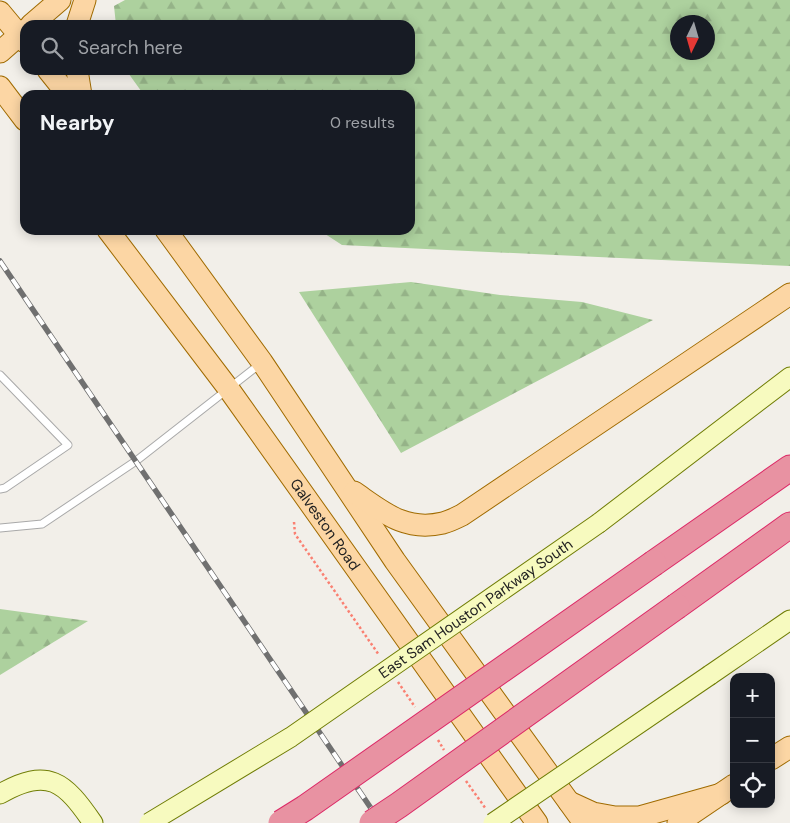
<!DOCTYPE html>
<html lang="en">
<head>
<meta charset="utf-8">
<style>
  body { margin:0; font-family:"DM Sans",sans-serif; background:#20242c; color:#f1f3f6 }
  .controls { position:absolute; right:15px; bottom:15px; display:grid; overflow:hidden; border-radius:10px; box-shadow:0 2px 12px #0003 }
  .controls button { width:45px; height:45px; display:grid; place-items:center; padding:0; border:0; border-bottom:1px solid #363941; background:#171b24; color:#f1f3f6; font:25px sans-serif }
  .compass { position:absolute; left:670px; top:15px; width:45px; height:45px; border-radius:50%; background:#171b24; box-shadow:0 2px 12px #0003; rotate:185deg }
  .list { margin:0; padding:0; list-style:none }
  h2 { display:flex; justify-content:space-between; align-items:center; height:65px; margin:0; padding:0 20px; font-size:21px }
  h2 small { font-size:16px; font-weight:400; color:#9ea1a6 }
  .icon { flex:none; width:28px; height:28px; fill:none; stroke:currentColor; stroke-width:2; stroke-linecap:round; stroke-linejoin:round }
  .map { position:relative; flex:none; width:790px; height:823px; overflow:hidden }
  .search { position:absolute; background:#171b24; box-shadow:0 2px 12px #0003; left:20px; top:20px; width:395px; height:55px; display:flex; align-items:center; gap:12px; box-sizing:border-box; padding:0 18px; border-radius:15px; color:#9ea1a6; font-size:19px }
  .panel { position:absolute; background:#171b24; box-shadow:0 2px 12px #0003; left:20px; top:90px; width:395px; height:145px; border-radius:15px }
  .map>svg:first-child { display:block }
  .forest { fill:url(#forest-firs); fill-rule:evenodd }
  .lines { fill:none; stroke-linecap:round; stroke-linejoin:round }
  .lane-casing { stroke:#a9a9a9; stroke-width:9 }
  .secondary-casing { stroke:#707d05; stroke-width:21 }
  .primary-casing { stroke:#a06b00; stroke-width:23 }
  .highway-casing { stroke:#dc2a67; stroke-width:27 }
  .path { stroke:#fa8072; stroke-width:2.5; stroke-dasharray:2.5 2.5; stroke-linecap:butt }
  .lane { stroke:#fff; stroke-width:7 }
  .secondary { stroke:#f7fabf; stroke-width:19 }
  .primary { stroke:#fcd6a4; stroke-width:21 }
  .highway { stroke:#e892a2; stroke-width:25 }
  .rail-casing { stroke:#707070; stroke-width:5.5 }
  .rail { stroke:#fff; stroke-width:4; stroke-dasharray:11; stroke-linecap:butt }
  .secondary-bridge-casing { stroke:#707d05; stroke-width:21; stroke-linecap:butt }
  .highway-bridge-casing { stroke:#dc2a67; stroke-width:27; stroke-linecap:butt }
  .secondary-bridge { stroke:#f7fabf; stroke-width:19 }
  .highway-bridge { stroke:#e892a2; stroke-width:25 }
  .labels { text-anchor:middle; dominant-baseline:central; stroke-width:4; stroke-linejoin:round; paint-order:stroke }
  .street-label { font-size:15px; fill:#222; stroke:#fff }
</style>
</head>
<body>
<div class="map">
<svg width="790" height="823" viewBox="0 0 790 823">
  <defs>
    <pattern id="forest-firs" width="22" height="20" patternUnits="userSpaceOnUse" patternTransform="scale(1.25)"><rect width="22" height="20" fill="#add19e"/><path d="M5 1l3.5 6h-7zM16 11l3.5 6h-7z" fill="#95b388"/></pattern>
  </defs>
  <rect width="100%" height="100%" fill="#f2efe9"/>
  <!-- forest -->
  <g class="forest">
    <path d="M125,0H790V266L342,245L319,230H410V95H144L126,70H410V25H116L114,6ZM678,22H708V52H678Z"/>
    <polygon points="411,282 500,295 582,302 653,320 401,453 299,292"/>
    <polygon points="0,609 88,621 0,675"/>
  </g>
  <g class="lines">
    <!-- lane casing -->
    <g class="lane-casing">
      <g id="lane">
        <polyline points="0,375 68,445 5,488 0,489"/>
        <polyline points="0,528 42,524 136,461 260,364"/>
      </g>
    </g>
    <!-- secondary casing -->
    <g class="secondary-casing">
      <g id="secondary">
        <polyline points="599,523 790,377"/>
        <polyline points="710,675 790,620"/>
        <path d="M0,794C48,766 65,782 93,823"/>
      </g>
    </g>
    <!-- primary casing -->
    <g class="primary-casing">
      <g id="primary">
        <polyline points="0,12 25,42"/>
        <polyline points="31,25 60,0"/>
        <polyline points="77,25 85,0"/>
        <polyline points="0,52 25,30"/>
        <polyline points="48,70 68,95"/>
        <polyline points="77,70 81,95"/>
        <polyline points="0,87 25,120"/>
        <path id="s1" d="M108,230L228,388L537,823"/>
        <polyline points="166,230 262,362 395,561 584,823"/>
        <path d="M354,492C383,512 405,532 443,523C450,521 456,518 462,515L790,294"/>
        <polyline points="771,759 790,747"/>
        <polyline points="569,802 593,813 615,817 639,817 721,794"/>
        <polyline points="678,823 734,785"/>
      </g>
    </g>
    <!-- highway casing -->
    <g class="highway-casing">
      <g id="highway">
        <polyline points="654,563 790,468"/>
        <polyline points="677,606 790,525"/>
      </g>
    </g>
    <!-- path -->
    <g class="path">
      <polyline points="294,522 295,534 379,655"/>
      <polyline points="398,682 415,707"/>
      <polyline points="438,740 444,750"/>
      <polyline points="466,781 486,809"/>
    </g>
    <!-- lane -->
    <use href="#lane" class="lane"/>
    <!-- secondary -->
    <use href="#secondary" class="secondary"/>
    <!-- primary -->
    <use href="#primary" class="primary"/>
    <!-- highway -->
    <use href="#highway" class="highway"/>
    <!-- rail casing -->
    <g class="rail-casing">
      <polyline id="rail" points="0,261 381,823"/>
    </g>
    <!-- rail -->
    <use href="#rail" class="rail"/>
    <!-- secondary-bridge casing -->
    <g class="secondary-bridge-casing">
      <g id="secondary-bridge">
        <path id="s2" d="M149,823L291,737L599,523"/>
        <polyline points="493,823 710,675"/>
      </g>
    </g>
    <!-- highway-bridge casing -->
    <g class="highway-bridge-casing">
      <g id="highway-bridge">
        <polyline points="281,823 305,808 654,563"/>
        <polyline points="372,823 399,805 677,606"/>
      </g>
    </g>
    <!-- secondary-bridge -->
    <use href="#secondary-bridge" class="secondary-bridge"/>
    <!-- highway-bridge -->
    <use href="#highway-bridge" class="highway-bridge"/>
  </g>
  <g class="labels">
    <!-- street labels -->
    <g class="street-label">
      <text stroke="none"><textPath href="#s1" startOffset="366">Galveston Road</textPath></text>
      <text stroke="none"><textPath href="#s2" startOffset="391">East Sam Houston Parkway South</textPath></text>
    </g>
  </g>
</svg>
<div class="controls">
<button>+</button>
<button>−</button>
<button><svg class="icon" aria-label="locate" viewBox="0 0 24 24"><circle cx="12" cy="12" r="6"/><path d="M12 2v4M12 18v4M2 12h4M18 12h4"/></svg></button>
</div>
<svg class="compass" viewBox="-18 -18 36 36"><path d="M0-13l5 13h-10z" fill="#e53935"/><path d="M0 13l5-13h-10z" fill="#9ea1a6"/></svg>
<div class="search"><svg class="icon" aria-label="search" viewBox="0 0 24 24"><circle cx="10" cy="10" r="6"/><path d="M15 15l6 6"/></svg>Search here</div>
<section class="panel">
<h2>Nearby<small>0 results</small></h2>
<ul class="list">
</ul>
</section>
</div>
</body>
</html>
